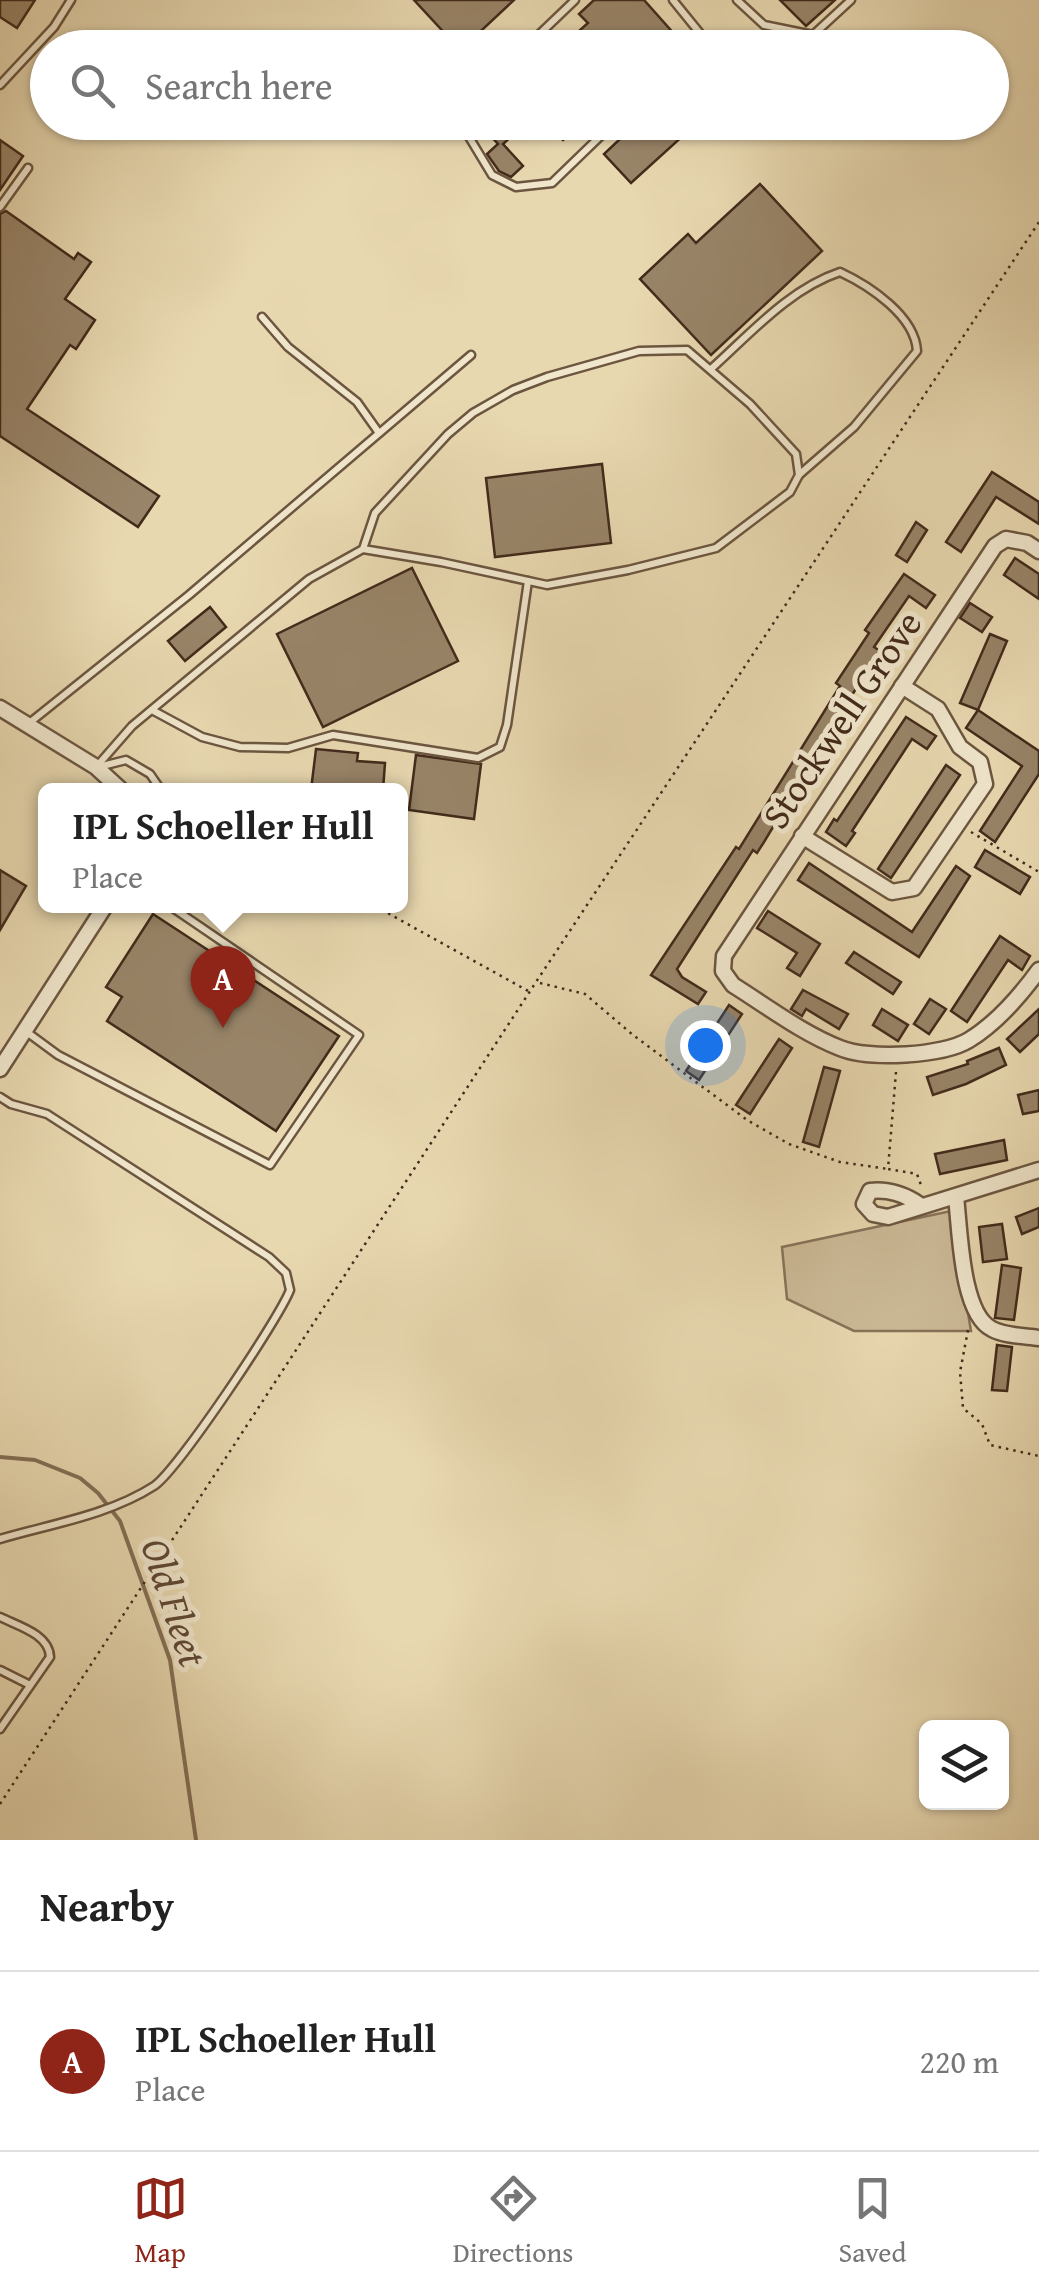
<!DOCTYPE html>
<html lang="en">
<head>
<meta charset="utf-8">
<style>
  body { margin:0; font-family:"Gentium Book Plus",serif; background:#f2f2f2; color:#222 }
  .controls { position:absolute; right:30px; bottom:30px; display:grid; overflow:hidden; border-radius:15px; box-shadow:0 2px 8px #0004 }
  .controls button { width:90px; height:90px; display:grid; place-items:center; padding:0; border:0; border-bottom:2px solid #e0e0e0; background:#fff; color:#222; font:50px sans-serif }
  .you { position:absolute; left:705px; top:1045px; width:35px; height:35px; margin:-25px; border:8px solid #fff; border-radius:50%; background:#1a73e8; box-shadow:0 0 0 15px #1a73e833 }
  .badge { display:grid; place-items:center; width:65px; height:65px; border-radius:50%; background:#8f2418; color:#fff; font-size:32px; font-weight:700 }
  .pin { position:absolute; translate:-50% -82px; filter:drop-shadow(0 2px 5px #0008) }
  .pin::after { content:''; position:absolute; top:52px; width:35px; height:30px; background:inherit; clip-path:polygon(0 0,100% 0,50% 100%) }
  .popup { position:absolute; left:38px; top:783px; width:370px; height:130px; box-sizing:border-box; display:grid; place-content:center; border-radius:15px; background:#fff; filter:drop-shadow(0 2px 8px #0005); font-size:32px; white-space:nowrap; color:#767676 }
  .popup b { font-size:38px; color:#222 }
  .popup::after { content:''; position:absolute; left:50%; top:100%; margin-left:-20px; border:20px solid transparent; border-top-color:#fff }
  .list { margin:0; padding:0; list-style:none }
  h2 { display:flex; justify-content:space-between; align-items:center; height:130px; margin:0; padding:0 40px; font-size:42px }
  h2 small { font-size:32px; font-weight:400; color:#767676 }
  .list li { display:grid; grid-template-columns:65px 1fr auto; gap:30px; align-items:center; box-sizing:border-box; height:180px; padding:0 40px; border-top:2px solid #e0e0e0 }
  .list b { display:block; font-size:38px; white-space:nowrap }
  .list p { margin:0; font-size:32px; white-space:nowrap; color:#767676 }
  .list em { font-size:32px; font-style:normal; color:#767676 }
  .icon { flex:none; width:55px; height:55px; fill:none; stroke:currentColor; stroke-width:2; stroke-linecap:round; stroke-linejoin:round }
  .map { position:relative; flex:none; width:1039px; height:1840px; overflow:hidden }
  .search { position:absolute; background:#fff; box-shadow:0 2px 8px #0004; left:30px; right:30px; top:30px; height:110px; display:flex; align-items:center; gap:25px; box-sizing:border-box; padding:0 35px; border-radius:55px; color:#767676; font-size:38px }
  .sheet { height:310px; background:#fff }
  nav { display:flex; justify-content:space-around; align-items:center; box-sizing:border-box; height:140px; border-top:2px solid #e0e0e0; background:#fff; font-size:28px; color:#767676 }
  nav a { display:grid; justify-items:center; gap:5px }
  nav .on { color:#8f2418 }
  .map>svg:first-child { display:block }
  .green { fill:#ccba97; stroke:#877259; stroke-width:2.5 }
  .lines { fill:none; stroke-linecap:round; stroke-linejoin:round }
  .stream { stroke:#846f56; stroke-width:4 }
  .building { fill:#988468; stroke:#422a1b; stroke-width:2.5 }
  .service-casing { stroke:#6c5640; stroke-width:11 }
  .minor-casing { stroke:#6c5640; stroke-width:19 }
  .path { stroke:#422a1b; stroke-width:2.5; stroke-dasharray:2.5 5; stroke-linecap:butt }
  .service { stroke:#f0e6cc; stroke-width:6 }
  .minor { stroke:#f0e6cc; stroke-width:14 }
  .labels { text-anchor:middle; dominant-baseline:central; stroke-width:10; stroke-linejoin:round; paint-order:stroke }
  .street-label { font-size:38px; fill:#422a1b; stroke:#f0e6cc }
  .water-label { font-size:40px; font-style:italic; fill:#5e4734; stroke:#f0e6cc }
</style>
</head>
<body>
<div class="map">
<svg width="1039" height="1840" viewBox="0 0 1039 1840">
  <rect width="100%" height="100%" fill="#e8d8b0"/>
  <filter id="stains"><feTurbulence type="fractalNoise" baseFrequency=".002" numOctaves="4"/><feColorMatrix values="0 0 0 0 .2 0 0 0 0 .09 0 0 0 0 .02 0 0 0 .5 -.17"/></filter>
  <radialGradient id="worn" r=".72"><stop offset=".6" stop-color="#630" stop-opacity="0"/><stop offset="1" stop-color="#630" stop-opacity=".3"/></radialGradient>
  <!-- green -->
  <polygon class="green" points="951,1211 971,1331 854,1331 787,1299 782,1247"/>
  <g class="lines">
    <!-- stream -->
    <polyline class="stream" points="0,1457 35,1460 80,1478 98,1493 120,1521 170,1660 196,1840"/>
  </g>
  <!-- building -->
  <g class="building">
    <polygon points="0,0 35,0 17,28 0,17"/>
    <polygon points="414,0 514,0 467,44 458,33 451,40"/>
    <polygon points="594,0 644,0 676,36 664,48 560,48 588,23 579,14"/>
    <polygon points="780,0 835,0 806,26"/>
    <polygon points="478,122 527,122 503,144 523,166 511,177 499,171 487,154 498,144"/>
    <polygon points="547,122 583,122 563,140"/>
    <polygon points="638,122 675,122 685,134 631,183 604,154"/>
    <polygon points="0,140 23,156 0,190"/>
    <polygon points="760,184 822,251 711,355 640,279 688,234 696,243"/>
    <polygon points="6,211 74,259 78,253 91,262 65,299 95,320 76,349 70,345 27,409 159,496 138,527 0,436 0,214"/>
    <polygon points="602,464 611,543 495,557 486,478"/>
    <polygon points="992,472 1039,502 1039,524 996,497 961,552 946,542"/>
    <polygon points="916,522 927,530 907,562 896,555"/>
    <polygon points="1015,558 1039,574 1039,599 1004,575"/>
    <polygon points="412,568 458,661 323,727 277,634"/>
    <polygon points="904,574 935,595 926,608 909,596 874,647 880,651 787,797 790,799 764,842 757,853 753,850 677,969 682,977 706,992 698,1004 651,975 736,847 739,849 840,686 836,683 869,633 865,630"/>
    <polygon points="970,603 992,617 982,632 960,618"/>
    <polygon points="210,607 226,627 185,661 168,641"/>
    <polygon points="990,634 1007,641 978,710 960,703"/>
    <polygon points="978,710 1039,751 1039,774 995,842 980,831 1022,766 966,728"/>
    <polygon points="906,717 936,736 927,749 912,739 852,831 855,833 846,846 826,832 834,819 837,821"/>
    <polygon points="316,749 358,753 357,761 385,763 383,790 311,790"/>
    <polygon points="416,755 481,764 474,819 409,810"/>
    <polygon points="946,765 960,775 891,878 878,869"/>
    <polygon points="985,850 1030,877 1020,894 975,867"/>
    <polygon points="809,863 912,932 956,866 970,876 919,957 798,880"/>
    <polygon points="0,870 26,886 0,930"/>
    <polygon points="768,911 820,944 800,976 787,968 797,953 757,928"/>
    <polygon points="153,914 339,1036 276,1131 107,1021 122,997 106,987"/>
    <polygon points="1000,936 1030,956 1022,970 1008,960 967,1022 951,1011"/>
    <polygon points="854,952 901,982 893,994 846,963"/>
    <polygon points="803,990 848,1014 839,1029 806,1009 802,1016 791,1009"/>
    <polygon points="930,999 946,1009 929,1034 914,1024"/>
    <polygon points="729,1005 742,1014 699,1080 686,1071"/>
    <polygon points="882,1009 908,1025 898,1041 873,1025"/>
    <polygon points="1039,1009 1039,1034 1020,1052 1007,1039"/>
    <polygon points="779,1039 792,1048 750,1114 736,1105"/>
    <polygon points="999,1048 1006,1065 966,1084 933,1095 927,1077 968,1064 967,1061"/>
    <polygon points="824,1067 840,1071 819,1147 803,1142"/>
    <polygon points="1039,1090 1039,1111 1023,1114 1018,1095"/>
    <polygon points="1004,1140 1007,1160 940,1174 935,1154"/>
    <polygon points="1039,1208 1039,1227 1022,1234 1016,1217"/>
    <polygon points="1002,1224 1007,1259 983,1262 979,1227"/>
    <polygon points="1002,1265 1021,1268 1014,1320 995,1318"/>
    <polygon points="997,1345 1012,1347 1007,1391 992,1390"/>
  </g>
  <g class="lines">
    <!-- service casing -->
    <g class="service-casing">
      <g id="service">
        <polyline points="673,0 703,37 692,48"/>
        <polyline points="737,0 764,25 813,35 851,0"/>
        <polyline points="525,48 575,0"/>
        <polyline points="0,85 54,27 71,0"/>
        <polyline points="460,122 492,175 516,187 552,183 615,122"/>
        <polyline points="0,207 28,168"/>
        <polyline points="262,317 288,347 357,402 379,433"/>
        <path d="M711,369C750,334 789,289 840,272C870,286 915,316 917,351L854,427L800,474"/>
        <polyline points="152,710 202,737 240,747 288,748 333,735 478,758 500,747 507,725 528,581"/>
        <polyline points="28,724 189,595 471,355"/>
        <polyline points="97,766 132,726 309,579 363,549 441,562 547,585 628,570 716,548 790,492 799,475 796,454 750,404 687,350 639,351 547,377 513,390 473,413 448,434 375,513 363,549"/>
        <polyline points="98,767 126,760 150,774 161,790"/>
        <polyline points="24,1030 58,1055 270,1165 359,1035 170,906"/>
        <path d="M0,1097L11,1104L47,1114L269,1257L286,1273L290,1290C279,1319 177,1471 154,1486C109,1515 51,1524 0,1539"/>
        <path d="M0,1617C18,1626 49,1634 50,1657L0,1729"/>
        <polyline points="0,1670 30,1685"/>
      </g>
    </g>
    <!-- minor casing -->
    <g class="minor-casing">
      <g id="minor">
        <path d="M1039,551L1027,543L1006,539L995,546L724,956L723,971L733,985C768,1007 802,1033 840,1048C869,1060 943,1056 969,1040C997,1023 1020,996 1039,970"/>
        <polyline points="0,708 96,767 121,790"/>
        <polyline points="802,836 892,892 914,888 985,784 980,762 960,747 938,709 902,686"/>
        <polyline points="0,1069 105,906"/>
        <path d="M956,1197C960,1230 961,1314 992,1329C1005,1336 1024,1336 1039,1338"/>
        <path d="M920,1205C904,1194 889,1189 870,1191L864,1204L873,1214L888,1217L1039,1170"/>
      </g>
    </g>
    <!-- path -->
    <g class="path">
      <polyline points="971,832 1039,872"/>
      <polyline points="375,906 530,992"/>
      <polyline points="540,983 585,994 633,1035 747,1120 789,1144 840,1162 888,1169"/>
      <polyline points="896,1072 888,1169 917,1174 922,1188"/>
      <polyline points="968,1330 960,1372 963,1408 982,1424 990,1445 1039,1456"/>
      <polyline points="0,1804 536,982 1039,222"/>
    </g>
    <!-- service -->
    <use href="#service" class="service"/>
    <!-- minor -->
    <use href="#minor" class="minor"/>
  </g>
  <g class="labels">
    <!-- street labels -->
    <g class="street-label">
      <text transform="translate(841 719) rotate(-56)">Stockwell Grove</text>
    </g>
    <!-- water labels -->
    <g class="water-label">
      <text transform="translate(175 1602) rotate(72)">Old Fleet</text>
    </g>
  </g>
  <rect width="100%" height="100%" filter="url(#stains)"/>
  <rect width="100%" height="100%" fill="url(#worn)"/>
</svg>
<div class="controls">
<button><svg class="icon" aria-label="layers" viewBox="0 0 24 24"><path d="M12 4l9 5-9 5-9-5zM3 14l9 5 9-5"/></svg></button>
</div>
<div class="you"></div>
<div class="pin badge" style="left:223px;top:1028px">A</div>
<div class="popup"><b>IPL Schoeller Hull</b>Place</div>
<div class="search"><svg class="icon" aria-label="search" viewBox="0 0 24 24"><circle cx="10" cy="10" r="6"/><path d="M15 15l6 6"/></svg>Search here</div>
</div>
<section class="sheet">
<h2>Nearby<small></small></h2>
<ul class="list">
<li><span class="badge">A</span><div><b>IPL Schoeller Hull</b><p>Place</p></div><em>220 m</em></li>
</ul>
</section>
<nav>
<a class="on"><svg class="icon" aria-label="map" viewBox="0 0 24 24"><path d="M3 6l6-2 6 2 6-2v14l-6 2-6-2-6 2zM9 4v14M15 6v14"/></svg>Map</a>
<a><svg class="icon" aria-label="directions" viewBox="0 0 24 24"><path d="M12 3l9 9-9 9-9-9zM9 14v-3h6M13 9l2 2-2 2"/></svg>Directions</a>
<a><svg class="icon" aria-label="saved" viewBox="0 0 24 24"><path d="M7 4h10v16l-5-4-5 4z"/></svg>Saved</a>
</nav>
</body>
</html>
